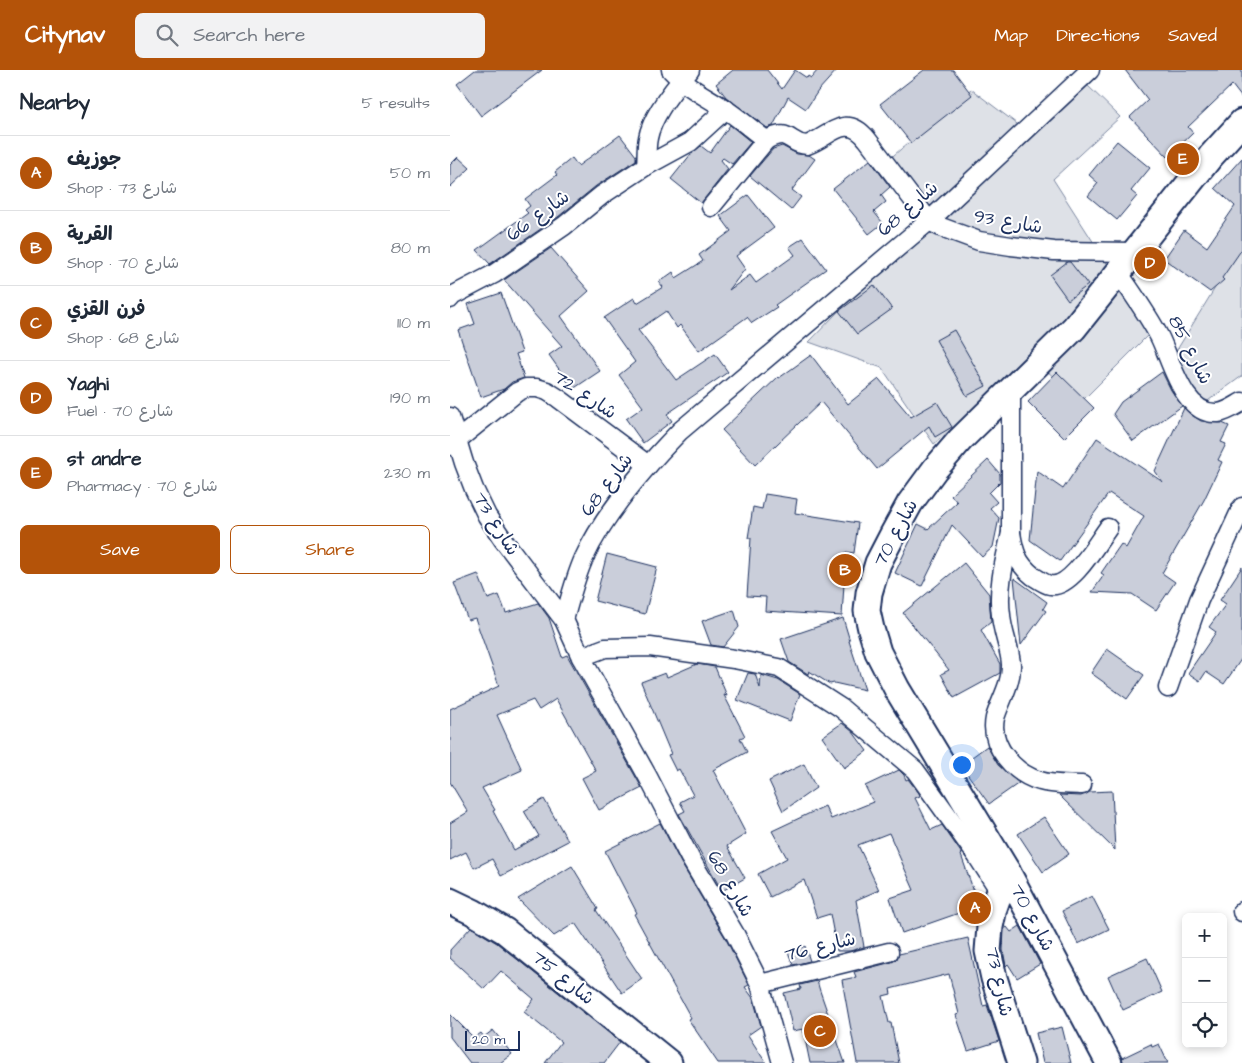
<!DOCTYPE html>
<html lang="en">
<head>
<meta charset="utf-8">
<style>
  body { margin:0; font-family:"Architects Daughter","Playpen Sans Arabic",sans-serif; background:#f2f2f3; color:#1f2937 }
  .controls { position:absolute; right:15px; bottom:15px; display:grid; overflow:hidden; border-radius:8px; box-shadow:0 2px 8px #0003 }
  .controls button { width:45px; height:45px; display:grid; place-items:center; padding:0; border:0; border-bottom:1px solid #e0e1e3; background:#fff; color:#1f2937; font:25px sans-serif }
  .scale { position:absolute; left:15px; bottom:12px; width:55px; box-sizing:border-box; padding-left:5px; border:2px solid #1b2f5e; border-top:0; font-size:14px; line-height:18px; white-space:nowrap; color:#1b2f5e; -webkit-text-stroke:4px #fff; paint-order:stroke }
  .you { position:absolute; left:511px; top:694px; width:18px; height:18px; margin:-12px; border:4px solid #fff; border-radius:50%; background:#1a73e8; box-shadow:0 0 0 8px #1a73e833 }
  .badge { display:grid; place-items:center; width:32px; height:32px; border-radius:50%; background:#b45309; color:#fff; font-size:16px; font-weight:700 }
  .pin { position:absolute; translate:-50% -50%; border:2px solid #fff; box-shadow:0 1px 5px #0006 }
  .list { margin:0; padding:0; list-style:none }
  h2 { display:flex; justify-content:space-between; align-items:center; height:65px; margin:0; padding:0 20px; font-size:21px }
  h2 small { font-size:16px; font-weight:400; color:#747a83 }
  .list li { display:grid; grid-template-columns:32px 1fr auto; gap:15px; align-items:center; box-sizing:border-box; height:75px; padding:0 20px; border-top:1px solid #e0e1e3 }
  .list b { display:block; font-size:19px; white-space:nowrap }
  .list p { margin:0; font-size:16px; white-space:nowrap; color:#747a83 }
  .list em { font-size:16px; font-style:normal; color:#747a83 }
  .actions { display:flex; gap:10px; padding:15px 20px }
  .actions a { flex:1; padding:11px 0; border:1px solid #b45309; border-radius:8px; text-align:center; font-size:18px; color:#b45309 }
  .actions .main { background:#b45309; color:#fff }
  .icon { flex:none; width:28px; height:28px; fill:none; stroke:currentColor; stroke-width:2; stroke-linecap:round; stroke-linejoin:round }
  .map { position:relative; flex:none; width:792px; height:993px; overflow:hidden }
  header { display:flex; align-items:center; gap:30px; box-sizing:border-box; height:70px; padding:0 25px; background:#b45309; color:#fff }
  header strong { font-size:24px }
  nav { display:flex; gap:28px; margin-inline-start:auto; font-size:18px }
  .search { width:350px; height:45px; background:#f2f2f3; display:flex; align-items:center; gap:12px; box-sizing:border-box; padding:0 18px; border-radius:8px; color:#747a83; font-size:19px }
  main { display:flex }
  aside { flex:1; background:#fff }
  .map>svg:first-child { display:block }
  .green { fill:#dee1e7; stroke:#7c88a2 }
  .building { fill:#caceda; stroke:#1b2f5e }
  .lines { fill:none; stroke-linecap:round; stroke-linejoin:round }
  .street-casing { stroke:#1b2f5e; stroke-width:21 }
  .secondary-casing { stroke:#1b2f5e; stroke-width:29 }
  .street { stroke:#fff; stroke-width:18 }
  .secondary { stroke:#fff; stroke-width:25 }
  .labels { text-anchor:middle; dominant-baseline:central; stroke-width:4; stroke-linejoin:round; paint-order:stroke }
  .street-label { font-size:19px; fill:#1b2f5e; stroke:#fff }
</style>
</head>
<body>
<header>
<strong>Citynav</strong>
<div class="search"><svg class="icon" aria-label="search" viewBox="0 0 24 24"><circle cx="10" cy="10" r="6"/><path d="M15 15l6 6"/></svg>Search here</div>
<nav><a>Map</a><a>Directions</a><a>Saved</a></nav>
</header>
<main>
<aside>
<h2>Nearby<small>5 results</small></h2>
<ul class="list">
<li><span class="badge">A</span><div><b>جوزيف</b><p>Shop · شارع 73</p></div><em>50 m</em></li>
<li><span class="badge">B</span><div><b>القرية</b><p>Shop · شارع 70</p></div><em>80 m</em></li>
<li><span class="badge">C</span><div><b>فرن القزي</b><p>Shop · شارع 68</p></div><em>110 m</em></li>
<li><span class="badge">D</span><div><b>Yaghi</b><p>Fuel · شارع 70</p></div><em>190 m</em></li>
<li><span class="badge">E</span><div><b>st andre</b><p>Pharmacy · شارع 70</p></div><em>230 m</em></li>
</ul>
<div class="actions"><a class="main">Save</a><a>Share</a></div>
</aside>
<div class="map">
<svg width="792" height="993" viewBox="0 0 792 993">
  <rect width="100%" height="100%" fill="#fff"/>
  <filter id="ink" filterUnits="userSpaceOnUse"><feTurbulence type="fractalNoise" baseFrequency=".02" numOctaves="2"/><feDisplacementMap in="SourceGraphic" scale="10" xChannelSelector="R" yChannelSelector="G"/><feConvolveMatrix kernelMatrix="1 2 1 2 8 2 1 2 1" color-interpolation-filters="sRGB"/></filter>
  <g filter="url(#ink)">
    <!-- green -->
    <g class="green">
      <polygon points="635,13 670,47 603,109 701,262 630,333 584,288 484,374 432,298 359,272 482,144 437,91 521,19 571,57"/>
      <polygon points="792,174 792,306 755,333 717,296"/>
    </g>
    <!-- building -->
    <g class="building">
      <polygon points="25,0 92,0 31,46 7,14"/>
      <polygon points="283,0 317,0 332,19 345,0 357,8 358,6 361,8 368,0 387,0 368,21 356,39 338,27 323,56 317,58 276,27 266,14"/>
      <polygon points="474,0 503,0 522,25 461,73 430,34"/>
      <polygon points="675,0 792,0 792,28 782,15 738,57 743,63 718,87 680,47 698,30"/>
      <polygon points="280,55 301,72 282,94 273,88 271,90 278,99 251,133 221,109 241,84 251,76 260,83"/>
      <polygon points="170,65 186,86 186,90 146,116 108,147 40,194 27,180 78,143 75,140 80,136 75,129 107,105 105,102 122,88 128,96"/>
      <polygon points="667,71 700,98 681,121 687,126 667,150 638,126 648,113 639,105"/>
      <polygon points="332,76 347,84 359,85 365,89 342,120 351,127 341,140 300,106 323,79"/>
      <polygon points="8,87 20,98 0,117 0,95"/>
      <polygon points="792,88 792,179 772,208 774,210 760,222 714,189 734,160 757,177 785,136 765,118"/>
      <polygon points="420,90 440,117 431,125 436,132 424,142 433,153 419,164 383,119"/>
      <polygon points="298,125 324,158 286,186 295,199 279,220 300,205 306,213 345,185 339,177 353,168 376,199 325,235 327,237 302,253 297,247 249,281 230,255 227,258 216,241 188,260 226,310 265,284 278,302 217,344 222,351 193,373 176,349 193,337 169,305 185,292 154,248 184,228 187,233 213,217 209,212 223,202 226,208 253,191 249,185 281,161 270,146"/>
      <polygon points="101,178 139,221 111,246 150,301 123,319 99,285 112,276 54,210"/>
      <polygon points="617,192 620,192 638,215 618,230 600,205"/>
      <polygon points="424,215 442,239 407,264 389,241"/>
      <polygon points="51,223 72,282 66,284 74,308 62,312 54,319 31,327 8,260 25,254 18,234"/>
      <polygon points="504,260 536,316 517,326 486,270"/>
      <polygon points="361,285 398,334 429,309 461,347 487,332 502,357 485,367 479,356 427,399 371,332 305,395 272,360 328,307 329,308"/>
      <polygon points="607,302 644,338 614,368 578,332"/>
      <polygon points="712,302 721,320 732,336 683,371 663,344 671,332"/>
      <polygon points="734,338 740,344 751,351 772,353 779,356 771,372 776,374 768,390 772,392 754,430 712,503 725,512 706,540 682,524 642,522 654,505 651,503 671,474 676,478 694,446 659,423 610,491 580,470 587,401 613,419 647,368 713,412 705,401"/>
      <polygon points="538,390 550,404 550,412 539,423 547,432 540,438 549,448 543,477 532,487 502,455 472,516 445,503 468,454 478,459 507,432 501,425"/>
      <polygon points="315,424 347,429 345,443 408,453 404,483 396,482 392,546 315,541 316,527 297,526 301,468 298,468 303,437 312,439"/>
      <polygon points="157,484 207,497 195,544 145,531"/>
      <polygon points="514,493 539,524 541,552 531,560 550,594 550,603 504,628 491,604 499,600 453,543"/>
      <polygon points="792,497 792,588 774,614 756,602 750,611 738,603 766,562 759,557 776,534 770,530"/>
      <polygon points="28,504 38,529 49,525 56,543 88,533 99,548 112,587 117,585 192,718 149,740 132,708 146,701 106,629 89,640 83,630 47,645 72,700 32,718 45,740 43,741 64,780 89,766 74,741 94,729 118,771 51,806 42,789 24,798 16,782 0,790 0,753 18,742 0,712 0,639 49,616 25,548 18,550 4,513"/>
      <polygon points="564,508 597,532 593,539 596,541 571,575"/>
      <polygon points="284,540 289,557 273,577 261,575 252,551"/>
      <polygon points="393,548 400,571 399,571 415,620 384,613 380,614 359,601 358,604 339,592 331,569"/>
      <polygon points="657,579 694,605 677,629 641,603"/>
      <polygon points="247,594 265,597 277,626 274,625 295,666 290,668 297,682 263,700 296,764 277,776 295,808 272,821 229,744 235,741 230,732 243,725 229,699 226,701 218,685 221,684 191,612 215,603 217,607"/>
      <polygon points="298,603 305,604 310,618 311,605 328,610 350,624 340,651 287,630"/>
      <polygon points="392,653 403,662 417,681 394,698 372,667"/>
      <polygon points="537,676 548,695 569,713 539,734 511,695"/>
      <polygon points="354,694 366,718 333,741 319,711"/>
      <polygon points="449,700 454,705 456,710 458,709 469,723 470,726 465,728 481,760 492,755 512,784 511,785 529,836 516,841 509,830 512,842 452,863 440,828 464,820 439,763 408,775 429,820 406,830 414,877 400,881 387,881 380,844 367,848 354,810 320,827 308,804 337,788 322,761 375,736 381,749 423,732 415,716"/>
      <polygon points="662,721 665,780 609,725 631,726 639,722"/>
      <polygon points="594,747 619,784 593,802 568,764"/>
      <polygon points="210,753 231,793 276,869 299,915 295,917 303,928 311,956 298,965 316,993 268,993 238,949 241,948 184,844 187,843 155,781"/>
      <polygon points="122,796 148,839 146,840 192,909 172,923 125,853 104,866 68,829"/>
      <polygon points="642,826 659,859 628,874 612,841"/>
      <polygon points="570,856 590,894 567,908 558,894 556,896 553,880 554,859 557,857 561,862"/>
      <polygon points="21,857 47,873 170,972 154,993 95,993 111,972 74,942 84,929 51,901 34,919 0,888 0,880"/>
      <polygon points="518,868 533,936 537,935 549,971 518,981 506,945 509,944 499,904 440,919 441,924 433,926 439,953 441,953 449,993 407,993 392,910 406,907 404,902 442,892 447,889 449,884"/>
      <polygon points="355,876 360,891 343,895 338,882"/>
      <polygon points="697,888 712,922 673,940 658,906"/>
      <polygon points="367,911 370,921 395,993 360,993 353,959 343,961 334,923 351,919 350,915"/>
      <polygon points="0,944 24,968 31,963 34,967 43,960 62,984 50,993 20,993 0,967"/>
      <polygon points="612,957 621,993 593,993 586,963"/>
      <polygon points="701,974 702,977 709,974 718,993 673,993 672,988"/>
    </g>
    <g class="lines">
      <!-- street casing -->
      <g class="street-casing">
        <g id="street">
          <path d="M221,0C237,18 256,26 275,39C289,48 302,60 316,70C342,57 337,74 357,75C380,67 395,42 417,69L479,151L491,157L529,171L561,176L604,181L685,182"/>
          <path d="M196,96C197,87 196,77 198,68C202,46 225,17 240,0"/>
          <polyline points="261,137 316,70"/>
          <path d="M668,202C682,223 697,243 709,266C721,289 733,346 768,343C777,342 785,336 792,332"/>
          <polyline points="0,229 2,226 44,204 114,156 152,125 196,96 240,72 276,39"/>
          <path d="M561,321V463C564,482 567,493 583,506C588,509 594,514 600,515C621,519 647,473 658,458"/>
          <polyline points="0,347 14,393 24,419 37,446 54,471 114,550 131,587 198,707 240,788 285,864 310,914 332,993"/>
          <polyline points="0,376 67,322 76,318 87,318 97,321 108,328 198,395"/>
          <path d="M561,463C555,490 547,517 551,545C552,562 560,578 561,594C562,613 550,631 545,648C539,676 565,704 590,711C603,715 618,714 632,715"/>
          <path d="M114,550C120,529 125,508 134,488C155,442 195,397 230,361L479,151L640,0"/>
          <polyline points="131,587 155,578 200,577 284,589 329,598 391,638 465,700 527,786 549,820"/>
          <polyline points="718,618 749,530 792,437"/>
          <polyline points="792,841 792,842"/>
          <polyline points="310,914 439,882"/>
        </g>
      </g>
      <!-- secondary casing -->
      <g class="secondary-casing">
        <g id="secondary">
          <polyline points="557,801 544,838 540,857 538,881 544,908 571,993"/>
          <polyline points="0,831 23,842 55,861 219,993"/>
          <polyline points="659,993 557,801 447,619 428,582 421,559 417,541 419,523 428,493 443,464 460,433 485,399 510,370 624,258 761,86 792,52"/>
        </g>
      </g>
      <!-- street -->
      <use href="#street" class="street"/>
      <!-- secondary -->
      <use href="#secondary" class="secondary"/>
    </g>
  </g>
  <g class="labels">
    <!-- street labels -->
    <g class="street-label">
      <text transform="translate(458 139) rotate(-41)">شارع 68</text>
      <text transform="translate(88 146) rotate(-36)">شارع 66</text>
      <text transform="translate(558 152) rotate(10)">شارع 93</text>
      <text transform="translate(740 280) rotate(63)">شارع 85</text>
      <text transform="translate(135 325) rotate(34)">شارع 72</text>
      <text transform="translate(157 415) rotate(-53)">شارع 68</text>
      <text transform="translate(46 454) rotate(58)">شارع 73</text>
      <text transform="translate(446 463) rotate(-62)">شارع 70</text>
      <text transform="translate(280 814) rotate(60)">شارع 68</text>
      <text transform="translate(582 848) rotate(62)">شارع 70</text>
      <text transform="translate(370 877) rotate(-14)">شارع 76</text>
      <text transform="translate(113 908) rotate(39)">شارع 75</text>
      <text transform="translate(549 912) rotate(78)">شارع 73</text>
    </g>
  </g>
</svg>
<div class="controls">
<button>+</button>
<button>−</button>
<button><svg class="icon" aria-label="locate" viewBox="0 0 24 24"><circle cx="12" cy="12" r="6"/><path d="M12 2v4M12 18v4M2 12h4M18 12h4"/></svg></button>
</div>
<div class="scale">20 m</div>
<div class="you"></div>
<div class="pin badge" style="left:525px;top:838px">A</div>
<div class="pin badge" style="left:395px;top:500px">B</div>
<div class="pin badge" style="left:370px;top:961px">C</div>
<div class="pin badge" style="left:700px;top:193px">D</div>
<div class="pin badge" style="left:733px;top:89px">E</div>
</div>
</main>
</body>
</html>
